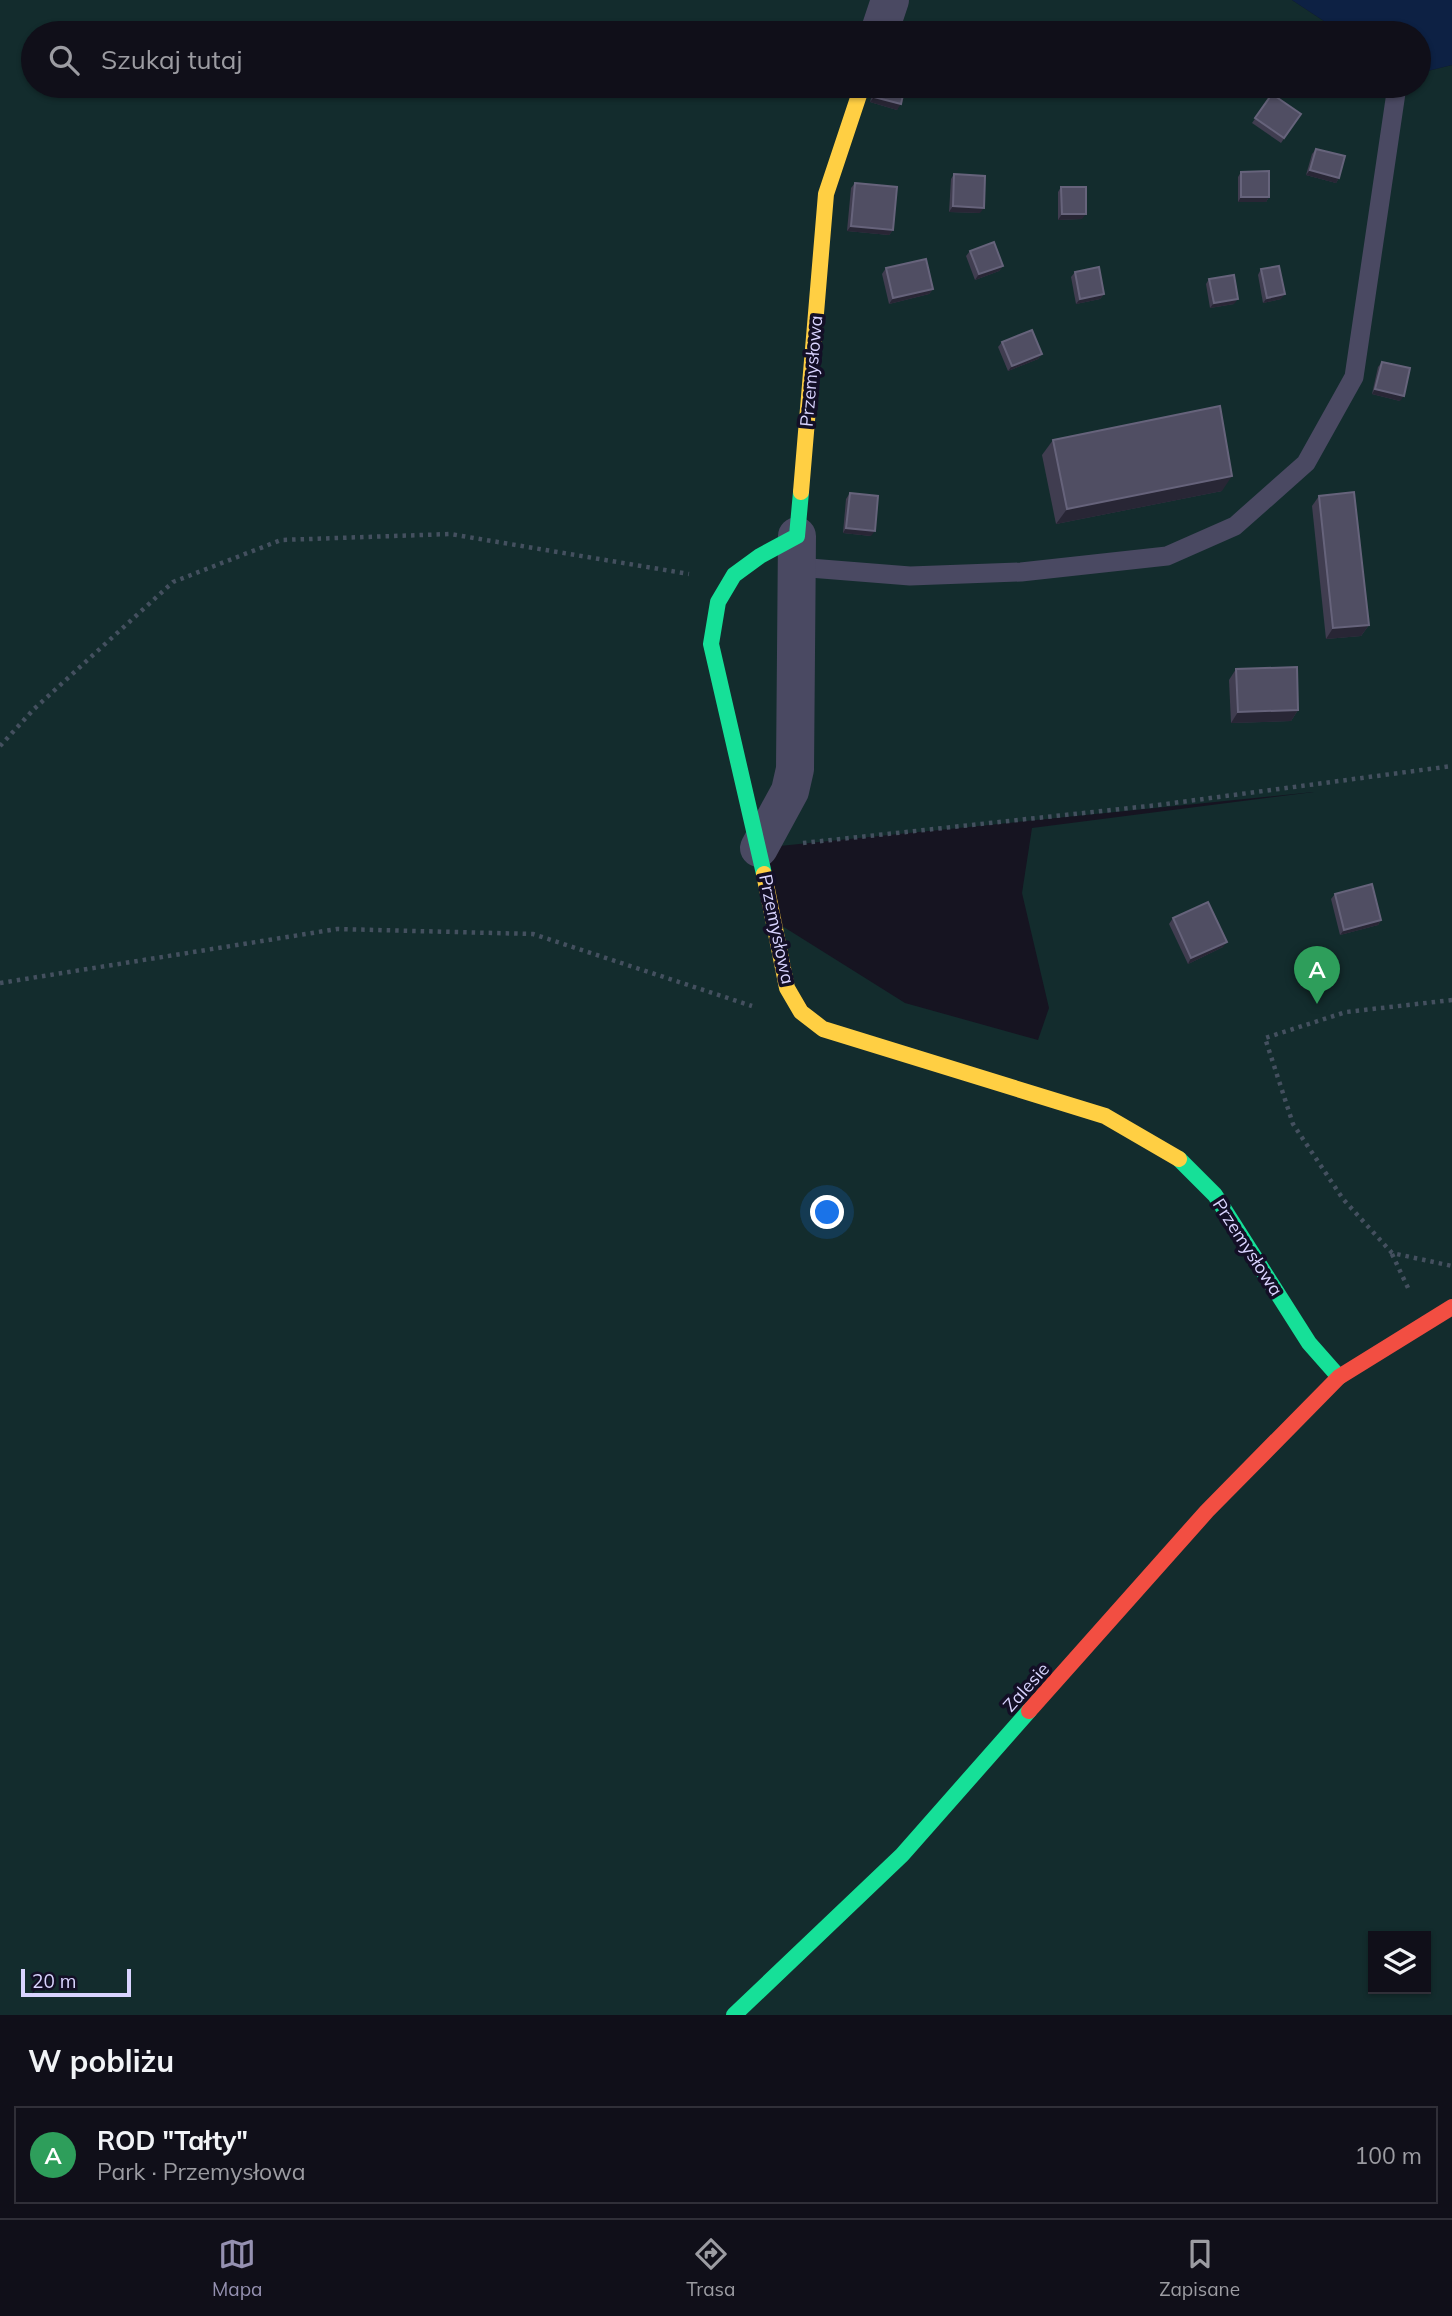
<!DOCTYPE html>
<html lang="pl">
<head>
<meta charset="utf-8">
<style>
  body { margin:0; font-family:Mulish,sans-serif; background:#191822; color:#f1f3f6 }
  .controls { position:absolute; right:21px; bottom:21px; display:grid; overflow:hidden; border-radius:0px; box-shadow:0 2px 5px #0004 }
  .controls button { width:63px; height:63px; display:grid; place-items:center; padding:0; border:0; border-bottom:2px solid #302f38; background:#100f19; color:#f1f3f6; font:35px sans-serif }
  .scale { position:absolute; left:21px; bottom:18px; width:110px; box-sizing:border-box; padding-left:7px; border:4px solid #d9d4ff; border-top:0; font-size:19px; line-height:24px; white-space:nowrap; color:#d9d4ff; -webkit-text-stroke:5px #130f26; paint-order:stroke }
  .you { position:absolute; left:828px; top:1213px; width:24px; height:24px; margin:-18px; border:5px solid #fff; border-radius:50%; background:#1a73e8; box-shadow:0 0 0 10px #1a73e833 }
  .badge { display:grid; place-items:center; width:46px; height:46px; border-radius:50%; background:#9591b1; color:#fff; font-size:23px; font-weight:700 }
  .pin { position:absolute; translate:-50% -58px; filter:drop-shadow(0 2px 4px #0008) }
  .pin::after { content:''; position:absolute; top:37px; width:24px; height:21px; background:inherit; clip-path:polygon(0 0,100% 0,50% 100%) }
  .list { margin:0; padding:0; list-style:none }
  h2 { display:flex; justify-content:space-between; align-items:center; height:91px; margin:0; padding:0 28px; font-size:30px }
  h2 small { font-size:23px; font-weight:400; color:#9c9ca2 }
  .list li { display:grid; grid-template-columns:46px 1fr auto; gap:21px; align-items:center; box-sizing:border-box; height:98px; margin:0 14px 14px; padding:0 14px; border:2px solid #302f38; border-radius:0px }
  .list b { display:block; font-size:26px; white-space:nowrap }
  .list p { margin:0; font-size:23px; white-space:nowrap; color:#9c9ca2 }
  .list em { font-size:23px; font-style:normal; color:#9c9ca2 }
  .icon { flex:none; width:38px; height:38px; fill:none; stroke:currentColor; stroke-width:2; stroke-linecap:round; stroke-linejoin:round }
  .map { position:relative; flex:none; width:1452px; height:2015px; overflow:hidden }
  .search { position:absolute; background:#100f19; box-shadow:0 2px 5px #0004; left:21px; right:21px; top:21px; height:77px; display:flex; align-items:center; gap:18px; box-sizing:border-box; padding:0 24px; border-radius:38px; color:#9c9ca2; font-size:26px }
  .sheet { height:203px; background:#100f19 }
  nav { display:flex; justify-content:space-around; align-items:center; box-sizing:border-box; height:98px; border-top:2px solid #302f38; background:#100f19; font-size:19px; color:#9c9ca2 }
  nav a { display:grid; justify-items:center; gap:4px }
  nav .on { color:#9591b1 }
  .map>svg:first-child { display:block }
  .green { fill:#132c2d; fill-rule:evenodd }
  .water { fill:#0d2144 }
  .lines { fill:none; stroke-linecap:round; stroke-linejoin:round }
  .path { stroke:#44505f; stroke-width:4.5; stroke-dasharray:3.5 5; stroke-linecap:butt }
  .lane { stroke:#4a4962; stroke-width:19 }
  .street { stroke:#4a4962; stroke-width:38 }
  .fast { stroke:#16e098; stroke-width:16 }
  .slow { stroke:#ffcf43; stroke-width:16 }
  .jam { stroke:#f24e42; stroke-width:16 }
  .wall { fill:#403d50 }
  .shaded-wall { fill:#282635 }
  .building { fill:#504e63; stroke:#66637b; stroke-width:2 }
  .labels { text-anchor:middle; dominant-baseline:central; stroke-width:7; stroke-linejoin:round; paint-order:stroke }
  .street-label { font-size:18px; fill:#d9d4ff; stroke:#130f26 }
</style>
</head>
<body>
<div class="map">
<svg width="1452" height="2015" viewBox="0 0 1452 2015">
  <rect width="100%" height="100%" fill="#161421"/>
  <!-- green -->
  <path class="green" d="M0,0H1292L1342,33H33V86H1419V73L1452,65V2015H0ZM1314,792L1032,828L1022,893L1049,1008L1038,1040L905,1003L779,924L793,984L815,1018L921,1059C889,1053 826,1036 802,1013C779,990 767,884 760,848ZM1373,1936H1426V1989H1373Z"/>
  <!-- water -->
  <polygon class="water" points="1292,0 1452,0 1452,65 1419,73 1419,33 1342,33"/>
  <g class="lines">
    <!-- path -->
    <g class="path">
      <polyline points="0,746 34,709 173,582 281,540 450,534 689,574"/>
      <polyline points="803,843 1158,805 1452,766"/>
      <polyline points="0,983 337,929 533,934 752,1006"/>
      <polyline points="1452,1000 1346,1012 1265,1038 1293,1124 1343,1199 1392,1253 1452,1266"/>
      <polyline points="1392,1254 1409,1290"/>
    </g>
    <!-- lane -->
    <polyline class="lane" points="797,567 910,576 1021,572 1167,556 1235,526 1306,463 1354,377 1397,86"/>
    <!-- street -->
    <g class="street">
      <polyline points="879,33 890,0"/>
      <polyline points="759,848 790,791 795,769 797,536"/>
    </g>
    <!-- fast -->
    <g class="fast">
      <polyline points="764,874 711,644 718,602 734,575 760,556 797,536 801,492"/>
      <polyline points="1179,1159 1215,1195 1309,1343 1339,1377"/>
      <polyline points="734,2015 902,1855 1029,1711"/>
    </g>
    <!-- slow -->
    <g class="slow">
      <polyline points="801,492 826,194 862,86"/>
      <polyline points="764,874 787,988 801,1012 823,1029 1105,1116 1179,1159"/>
    </g>
    <!-- jam -->
    <polyline class="jam" points="1029,1711 1207,1511 1339,1377 1452,1307"/>
  </g>
  <!-- wall -->
  <g class="wall">
    <polygon points="874,86 905,86 897,110 870,102"/>
    <polygon points="1272,94 1301,114 1281,143 1252,123"/>
    <polygon points="1316,149 1339,178 1336,183 1306,175 1312,154"/>
    <polygon points="1241,172 1269,197 1266,202 1238,202 1238,177"/>
    <polygon points="954,174 980,213 949,212 951,179"/>
    <polygon points="855,183 893,230 889,235 847,231 851,188"/>
    <polygon points="1061,187 1082,219 1058,220 1058,192"/>
    <polygon points="970,251 1003,266 999,271 975,280 966,256"/>
    <polygon points="886,268 933,289 929,294 889,304 882,274"/>
    <polygon points="1261,269 1281,299 1263,303 1258,275"/>
    <polygon points="1075,272 1104,294 1100,299 1076,304 1071,277"/>
    <polygon points="1209,279 1234,304 1210,308 1206,284"/>
    <polygon points="1002,342 1042,354 1038,359 1008,371 998,347"/>
    <polygon points="1382,362 1400,401 1372,394 1378,367"/>
    <polygon points="1053,440 1222,491 1056,524 1042,455"/>
    <polygon points="850,493 871,536 843,533 846,499"/>
    <polygon points="1319,496 1369,625 1361,636 1326,639 1312,506"/>
    <polygon points="1236,669 1298,710 1291,721 1231,723 1229,680"/>
    <polygon points="1335,894 1381,920 1378,925 1340,935 1331,899"/>
    <polygon points="1173,918 1223,947 1188,964 1169,924"/>
  </g>
  <!-- shaded-wall -->
  <g class="shaded-wall">
    <polygon points="1001,86 1011,86 1038,90 1035,95 998,90"/>
    <polygon points="874,97 901,104 897,110 870,102"/>
    <polygon points="1310,170 1339,178 1336,183 1306,175"/>
    <polygon points="1241,197 1269,197 1266,202 1238,202"/>
    <polygon points="953,206 984,208 980,213 949,212"/>
    <polygon points="1062,214 1086,214 1082,219 1058,220"/>
    <polygon points="851,226 893,230 889,235 847,231"/>
    <polygon points="1003,266 999,271 975,280 979,274"/>
    <polygon points="933,289 929,294 889,304 893,298"/>
    <polygon points="1104,294 1100,299 1076,304 1080,299"/>
    <polygon points="1285,294 1281,299 1263,303 1267,298"/>
    <polygon points="1238,299 1234,304 1210,308 1214,303"/>
    <polygon points="1042,354 1038,359 1008,371 1012,366"/>
    <polygon points="1375,389 1404,396 1400,401 1372,394"/>
    <polygon points="1232,476 1222,491 1056,524 1067,509"/>
    <polygon points="846,528 875,531 871,536 843,533"/>
    <polygon points="1369,625 1361,636 1326,639 1333,628"/>
    <polygon points="1298,710 1291,721 1231,723 1238,712"/>
    <polygon points="1381,920 1378,925 1340,935 1344,930"/>
    <polygon points="1227,942 1223,947 1188,964 1191,958"/>
  </g>
  <!-- building -->
  <g class="building">
    <polygon points="876,86 905,86 901,104 874,97"/>
    <polygon points="1011,86 1039,86 1038,90"/>
    <polygon points="1272,94 1301,114 1284,138 1255,118"/>
    <polygon points="1316,149 1345,156 1339,178 1310,170"/>
    <polygon points="1269,171 1269,197 1241,197 1241,172"/>
    <polygon points="954,174 985,176 984,208 953,206"/>
    <polygon points="855,183 897,187 893,230 851,226"/>
    <polygon points="1061,187 1086,187 1086,214 1062,214"/>
    <polygon points="994,242 1003,266 979,274 970,251"/>
    <polygon points="926,259 933,289 893,298 886,268"/>
    <polygon points="1279,266 1285,294 1267,298 1261,269"/>
    <polygon points="1099,267 1104,294 1080,299 1075,272"/>
    <polygon points="1234,275 1238,299 1214,303 1209,279"/>
    <polygon points="1032,330 1042,354 1012,366 1002,342"/>
    <polygon points="1382,362 1410,368 1404,396 1375,389"/>
    <polygon points="1220,406 1232,476 1067,509 1053,440"/>
    <polygon points="1354,492 1369,625 1333,628 1319,496"/>
    <polygon points="850,493 878,496 875,531 846,528"/>
    <polygon points="1297,667 1298,710 1238,712 1236,669"/>
    <polygon points="1372,884 1381,920 1344,930 1335,894"/>
    <polygon points="1208,902 1227,942 1191,958 1173,918"/>
  </g>
  <g class="labels">
    <!-- street labels -->
    <g class="street-label">
      <text transform="translate(811 371) rotate(-85)">Przemysłowa</text>
      <text transform="translate(777 929) rotate(78)">Przemysłowa</text>
      <text transform="translate(1248 1247) rotate(57)">Przemysłowa</text>
      <text transform="translate(1026 1687) rotate(-48)">Zalesie</text>
    </g>
  </g>
</svg>
<div class="controls">
<button><svg class="icon" aria-label="layers" viewBox="0 0 24 24"><path d="M12 4l9 5-9 5-9-5zM3 14l9 5 9-5"/></svg></button>
</div>
<div class="scale">20 m</div>
<div class="you"></div>
<div class="pin badge" style="left:1317px;top:1004px;background:#2e9e5b">A</div>
<div class="search"><svg class="icon" aria-label="search" viewBox="0 0 24 24"><circle cx="10" cy="10" r="6"/><path d="M15 15l6 6"/></svg>Szukaj tutaj</div>
</div>
<section class="sheet">
<h2>W pobliżu<small></small></h2>
<ul class="list">
<li><span class="badge" style="background:#2e9e5b">A</span><div><b>ROD &quot;Tałty&quot;</b><p>Park · Przemysłowa</p></div><em>100 m</em></li>
</ul>
</section>
<nav>
<a class="on"><svg class="icon" aria-label="map" viewBox="0 0 24 24"><path d="M3 6l6-2 6 2 6-2v14l-6 2-6-2-6 2zM9 4v14M15 6v14"/></svg>Mapa</a>
<a><svg class="icon" aria-label="directions" viewBox="0 0 24 24"><path d="M12 3l9 9-9 9-9-9zM9 14v-3h6M13 9l2 2-2 2"/></svg>Trasa</a>
<a><svg class="icon" aria-label="saved" viewBox="0 0 24 24"><path d="M7 4h10v16l-5-4-5 4z"/></svg>Zapisane</a>
</nav>
</body>
</html>
